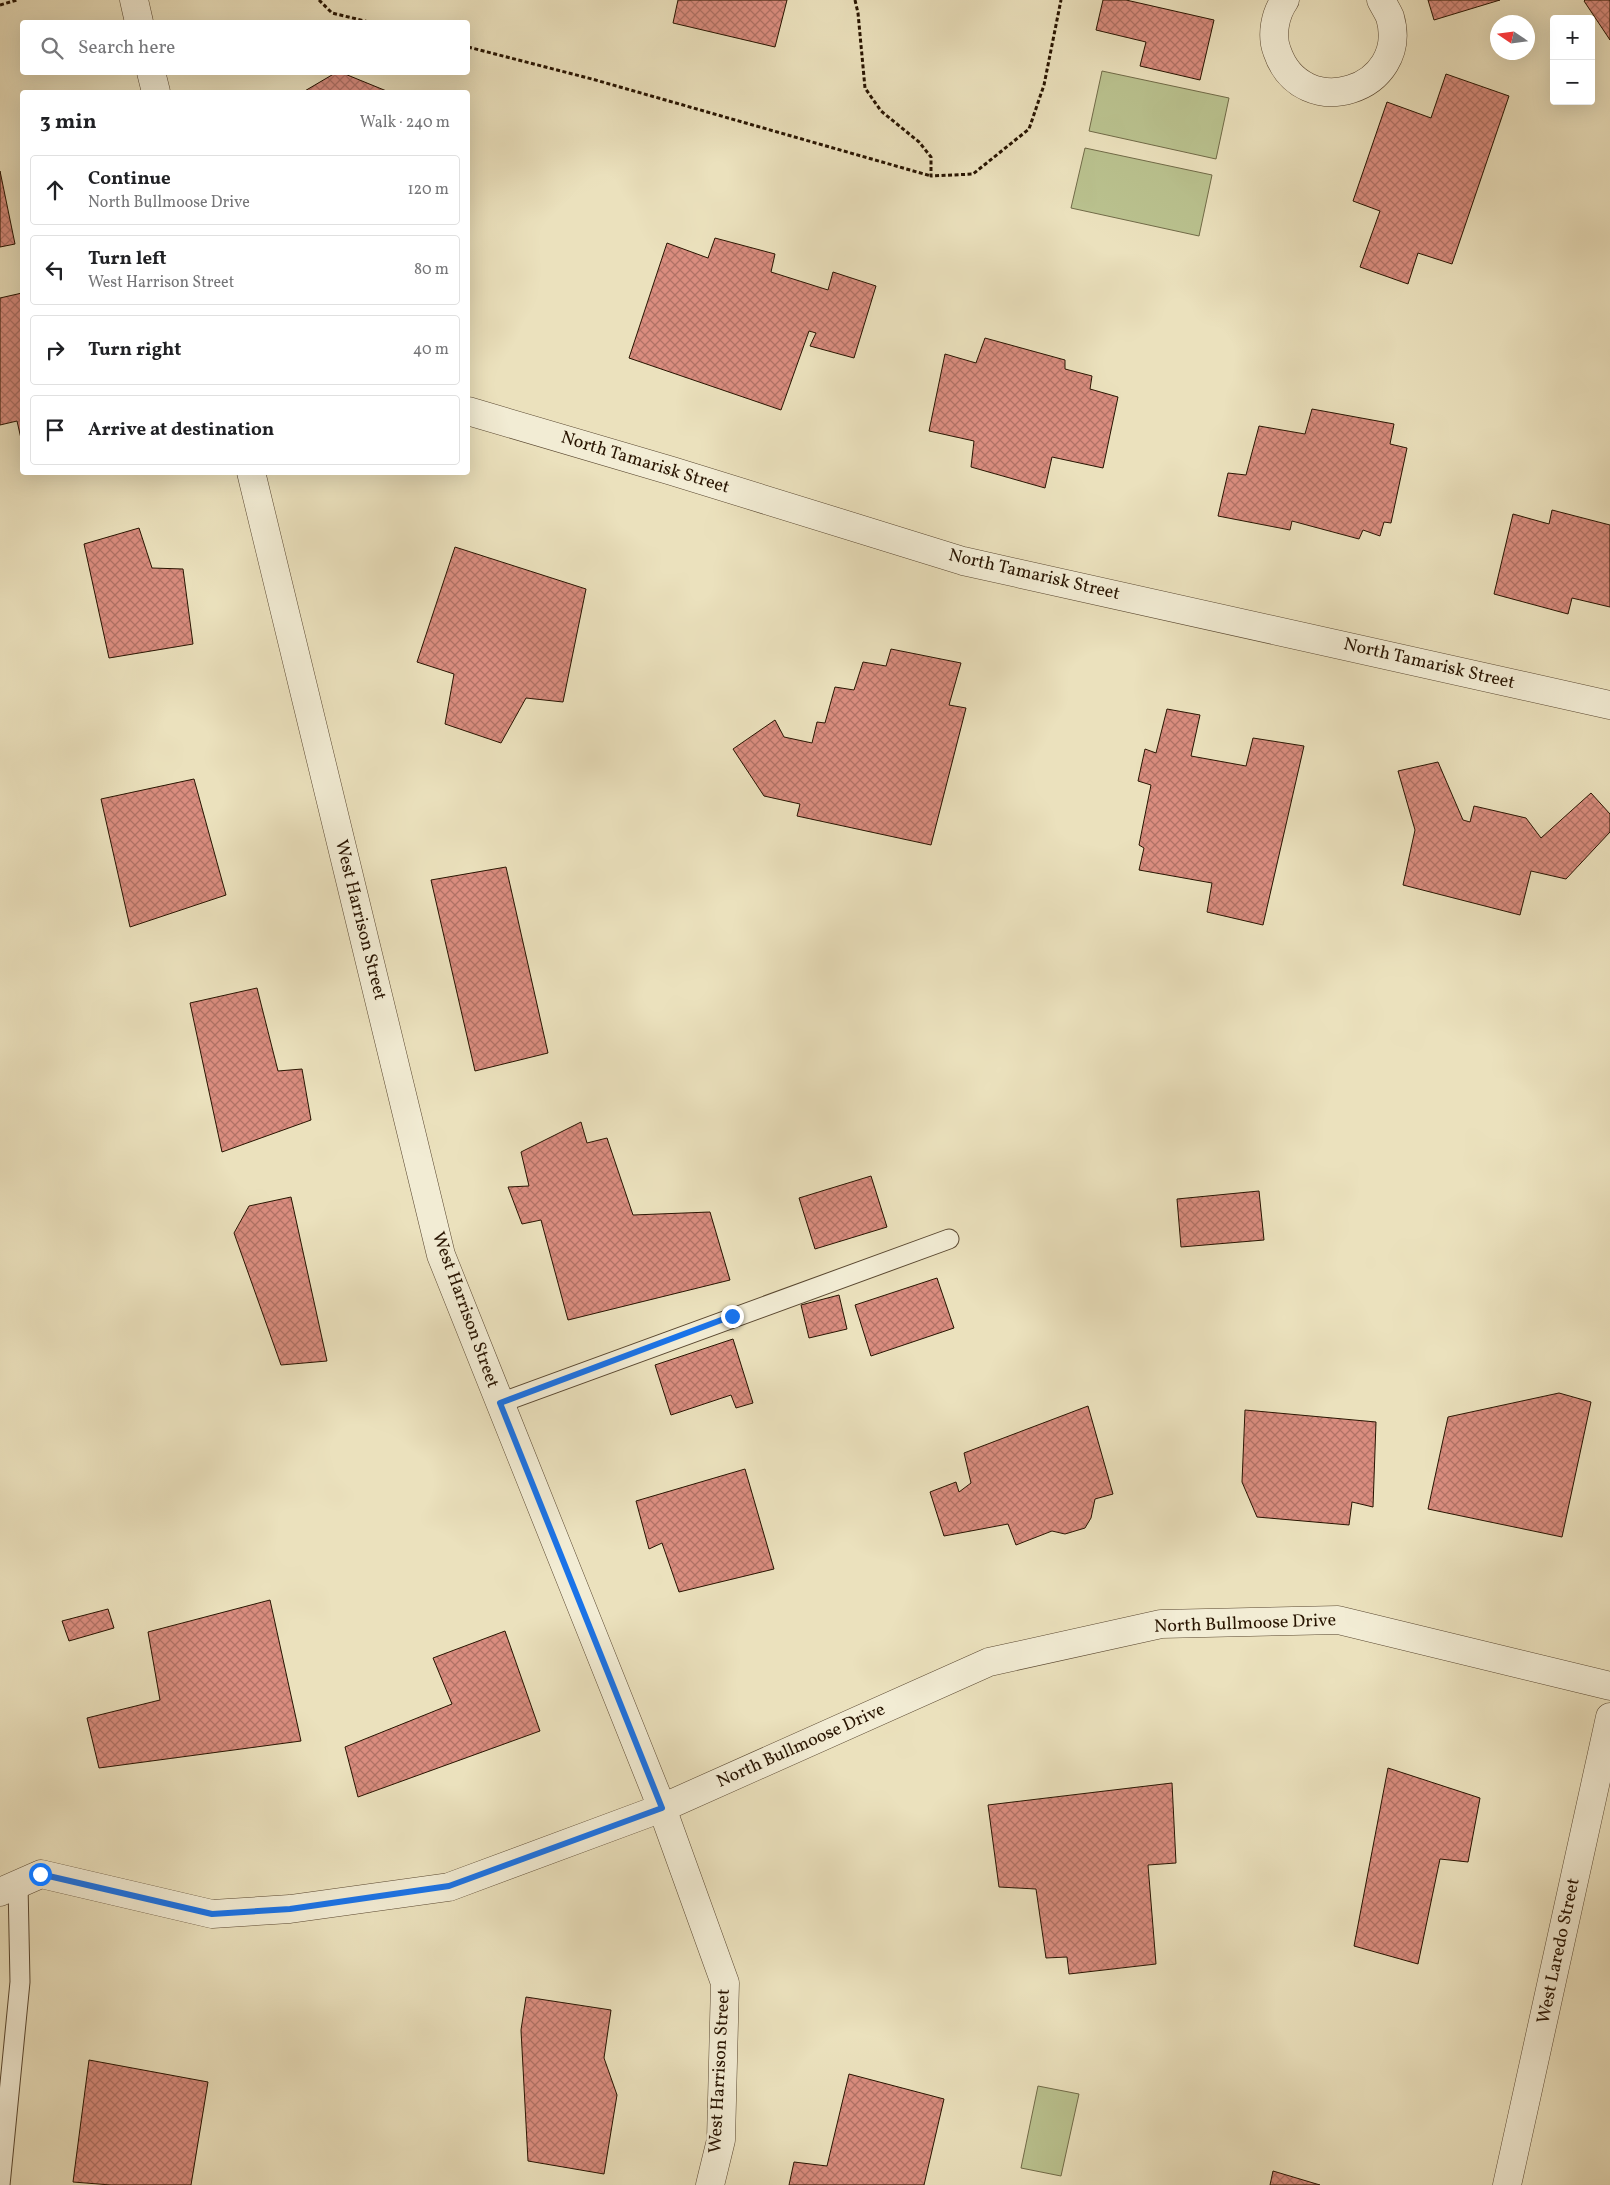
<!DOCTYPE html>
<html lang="en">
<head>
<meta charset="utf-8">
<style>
  body { margin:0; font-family:Vollkorn,serif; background:#f2f2f2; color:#202124 }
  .controls { position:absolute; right:15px; top:15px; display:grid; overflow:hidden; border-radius:5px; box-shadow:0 5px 20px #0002 }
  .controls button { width:45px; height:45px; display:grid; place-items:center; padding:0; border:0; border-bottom:1px solid #e0e0e0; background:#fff; color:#202124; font:25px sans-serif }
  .compass { position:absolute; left:1490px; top:15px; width:45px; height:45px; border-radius:50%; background:#fff; box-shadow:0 5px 20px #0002; rotate:283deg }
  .stop { position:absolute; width:15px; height:15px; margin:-11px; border:4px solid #1a73e8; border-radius:50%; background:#fff }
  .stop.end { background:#1a73e8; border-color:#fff; box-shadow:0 1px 5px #0008 }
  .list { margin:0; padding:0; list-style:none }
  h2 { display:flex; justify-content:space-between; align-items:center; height:65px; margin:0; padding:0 20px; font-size:21px }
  h2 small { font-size:16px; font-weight:400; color:#757577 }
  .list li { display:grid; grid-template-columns:32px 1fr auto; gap:15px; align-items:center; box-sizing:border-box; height:70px; margin:0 10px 10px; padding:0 10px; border:1px solid #e0e0e0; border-radius:5px }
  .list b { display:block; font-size:19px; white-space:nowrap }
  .list p { margin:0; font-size:16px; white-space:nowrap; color:#757577 }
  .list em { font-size:16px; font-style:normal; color:#757577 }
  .icon { flex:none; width:28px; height:28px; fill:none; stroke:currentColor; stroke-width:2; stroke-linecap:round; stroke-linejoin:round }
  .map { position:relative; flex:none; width:1610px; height:2185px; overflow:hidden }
  .search { position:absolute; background:#fff; box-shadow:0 5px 20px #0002; left:20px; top:20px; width:450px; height:55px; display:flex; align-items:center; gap:12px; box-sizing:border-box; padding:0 18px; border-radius:5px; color:#757577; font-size:19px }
  .panel { position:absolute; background:#fff; box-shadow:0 5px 20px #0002; left:20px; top:90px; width:450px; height:385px; border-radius:5px }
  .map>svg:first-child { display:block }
  .green { fill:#bac28f; stroke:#716b48 }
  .building { fill:url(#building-cross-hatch); stroke:#281401 }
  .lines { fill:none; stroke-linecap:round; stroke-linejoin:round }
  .service-casing { stroke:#594730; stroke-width:21 }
  .minor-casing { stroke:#594730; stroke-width:29 }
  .path { stroke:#281401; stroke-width:3; stroke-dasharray:4 2.5; stroke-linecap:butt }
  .service { stroke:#f2ecd4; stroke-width:19 }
  .minor { stroke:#f2ecd4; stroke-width:28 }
  .route { stroke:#1a73e8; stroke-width:6 }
  .labels { text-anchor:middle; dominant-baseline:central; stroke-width:5; stroke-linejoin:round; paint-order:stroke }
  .street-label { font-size:18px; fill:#281401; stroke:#f2ecd4 }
</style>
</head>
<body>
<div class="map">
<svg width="1610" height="2185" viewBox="0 0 1610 2185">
  <defs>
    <pattern id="building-cross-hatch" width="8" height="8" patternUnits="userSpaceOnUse" patternTransform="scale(1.25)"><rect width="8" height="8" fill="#da8d7f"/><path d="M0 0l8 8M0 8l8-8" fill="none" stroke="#b17266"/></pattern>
  </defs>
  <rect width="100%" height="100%" fill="#ebe1bd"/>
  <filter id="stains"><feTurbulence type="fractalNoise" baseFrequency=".004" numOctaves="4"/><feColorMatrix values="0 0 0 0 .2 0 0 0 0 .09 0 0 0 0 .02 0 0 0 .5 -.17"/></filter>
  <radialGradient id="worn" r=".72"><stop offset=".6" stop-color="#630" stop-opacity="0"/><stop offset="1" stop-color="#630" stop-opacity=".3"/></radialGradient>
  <!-- green -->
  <g class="green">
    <polygon points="1102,71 1229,98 1216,159 1089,131"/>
    <polygon points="1085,148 1212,175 1199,236 1071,208"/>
    <polygon points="1038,2086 1079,2094 1061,2176 1021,2168"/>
  </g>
  <!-- building -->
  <g class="building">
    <polygon points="678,0 787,0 775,47 673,23"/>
    <polygon points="1103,0 1126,0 1214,20 1200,80 1140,66 1146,42 1096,30"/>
    <polygon points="1428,0 1500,0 1434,20"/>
    <polygon points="1585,0 1610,0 1610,40 1584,1"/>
    <polygon points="337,72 340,72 389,92 303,92"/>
    <polygon points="1446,74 1509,96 1452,264 1418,253 1408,284 1360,267 1380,211 1353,201 1387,102 1431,118"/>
    <polygon points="0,171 15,244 0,247"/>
    <polygon points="715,238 775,254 771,272 828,290 833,272 876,286 854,358 810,346 816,333 809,331 781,410 629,358 667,243 708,258"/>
    <polygon points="22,293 22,443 17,421 0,425 0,298"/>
    <polygon points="985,338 1065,360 1065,369 1092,376 1090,389 1118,397 1103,468 1052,457 1045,488 971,467 974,441 929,431 945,354 976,363"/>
    <polygon points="1312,409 1394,424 1390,444 1407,448 1391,523 1384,522 1380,536 1363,530 1359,539 1292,521 1290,530 1218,516 1228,473 1246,475 1259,426 1305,434"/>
    <polygon points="1552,510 1610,525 1610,607 1572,598 1568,614 1494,594 1513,514 1549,524"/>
    <polygon points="139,528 152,568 183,569 193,644 109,658 84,544"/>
    <polygon points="455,547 586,589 563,702 526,698 501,743 445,724 454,674 417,662"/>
    <polygon points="891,649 961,663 949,705 966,708 931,845 797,816 800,804 764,796 733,749 775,720 784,737 812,743 817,722 825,723 835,687 854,690 863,662 886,666"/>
    <polygon points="1167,709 1200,715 1191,756 1246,766 1253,738 1304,746 1263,925 1207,912 1212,883 1139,870 1144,848 1139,845 1151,785 1138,781 1145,749 1156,753"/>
    <polygon points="1438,762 1463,820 1470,822 1474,806 1526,818 1541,838 1591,793 1610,814 1610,832 1566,879 1531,871 1520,915 1403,885 1415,830 1398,771"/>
    <polygon points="194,779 226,895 130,927 101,799"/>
    <polygon points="506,867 548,1053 475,1071 431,880"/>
    <polygon points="257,988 278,1071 302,1069 311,1120 222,1152 190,1003"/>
    <polygon points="581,1122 587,1143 607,1138 633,1215 710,1212 730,1280 568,1320 541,1220 522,1224 508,1187 529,1186 521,1152"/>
    <polygon points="871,1176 887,1227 815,1249 799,1198"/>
    <polygon points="1259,1191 1264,1240 1181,1247 1177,1199"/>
    <polygon points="291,1197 327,1361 281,1365 234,1233 249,1206"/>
    <polygon points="937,1278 954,1328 871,1356 855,1305"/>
    <polygon points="839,1295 847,1329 809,1338 801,1305"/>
    <polygon points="733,1339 753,1403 736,1408 731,1395 671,1415 655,1365"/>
    <polygon points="1559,1393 1591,1402 1562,1537 1428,1509 1448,1417"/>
    <polygon points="1088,1406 1113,1494 1095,1499 1091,1518 1085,1528 1065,1534 1052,1531 1016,1545 1008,1524 944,1536 930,1492 956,1482 959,1492 971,1483 964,1453"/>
    <polygon points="1245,1410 1376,1422 1373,1507 1352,1502 1349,1525 1257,1517 1242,1482"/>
    <polygon points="745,1469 774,1569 679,1592 662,1543 649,1549 636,1501"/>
    <polygon points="270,1600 301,1741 99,1768 87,1718 160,1700 148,1632"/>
    <polygon points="108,1609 114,1628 69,1641 62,1621"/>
    <polygon points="505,1631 540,1731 358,1797 345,1747 452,1704 433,1658"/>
    <polygon points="1388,1768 1480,1798 1468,1862 1440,1859 1418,1964 1354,1946"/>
    <polygon points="1172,1783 1176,1863 1148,1865 1156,1964 1069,1974 1067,1957 1046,1958 1036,1889 999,1887 988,1805"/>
    <polygon points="526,1997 611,2010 604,2058 617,2095 604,2174 528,2161 521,2030"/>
    <polygon points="89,2060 208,2082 191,2185 111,2185 73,2182"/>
    <polygon points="849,2074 944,2099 924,2185 789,2185 794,2162 827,2166"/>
    <polygon points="1273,2171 1320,2185 1270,2185"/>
  </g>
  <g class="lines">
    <!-- service casing -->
    <g class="service-casing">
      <g id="service">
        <polyline points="500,1403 949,1239"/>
        <polyline points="0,2185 20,1982 18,1884"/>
      </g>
    </g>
    <!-- minor casing -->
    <g class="minor-casing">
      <g id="minor">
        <polyline points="134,0 139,22"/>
        <path d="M1285,0C1275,14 1271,35 1277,51C1302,125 1411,90 1390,17C1388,12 1384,6 1381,0"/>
        <polyline points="151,72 156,92"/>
        <polyline points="468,411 672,471 963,561 1610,705"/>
        <polyline points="251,472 441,1255 662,1808 725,1983 721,2140 710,2185"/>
        <polyline points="0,1892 41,1874 212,1914 290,1909 449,1887 662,1808 989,1662 1161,1624 1338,1620 1610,1686"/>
        <polyline points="1507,2185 1610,1717"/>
      </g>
    </g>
    <!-- path -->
    <g class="path">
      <polyline points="319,0 332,13 369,22"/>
      <polyline points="855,0 858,13 865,88 881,111 919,142 931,157 931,176 973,174 1029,129 1044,85 1061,0"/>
      <polyline points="0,5 17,0"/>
      <polyline points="468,47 592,79 931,176"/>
    </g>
    <!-- service -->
    <use href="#service" class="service"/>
    <!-- minor -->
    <use href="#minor" class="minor"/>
  </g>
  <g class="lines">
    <!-- route -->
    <polyline class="route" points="40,1874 212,1914 290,1909 449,1886 662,1808 500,1403 732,1316"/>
  </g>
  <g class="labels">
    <!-- street labels -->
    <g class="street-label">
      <text transform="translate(645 463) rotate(17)">North Tamarisk Street</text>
      <text transform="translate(1034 575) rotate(13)">North Tamarisk Street</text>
      <text transform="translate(1429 664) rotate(13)">North Tamarisk Street</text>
      <text transform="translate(360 920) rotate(76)">West Harrison Street</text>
      <text transform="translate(465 1310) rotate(70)">West Harrison Street</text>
      <text transform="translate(1245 1624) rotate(-2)">North Bullmoose Drive</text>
      <text transform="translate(801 1746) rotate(-24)">North Bullmoose Drive</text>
      <text transform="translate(1559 1951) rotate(-78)">West Laredo Street</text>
      <text transform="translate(720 2071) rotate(-87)">West Harrison Street</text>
    </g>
  </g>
  <rect width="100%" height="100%" filter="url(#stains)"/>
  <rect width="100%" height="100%" fill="url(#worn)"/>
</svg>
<div class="controls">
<button>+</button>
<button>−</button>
</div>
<svg class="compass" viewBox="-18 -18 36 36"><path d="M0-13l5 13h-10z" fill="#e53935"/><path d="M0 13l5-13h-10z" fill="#757577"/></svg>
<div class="stop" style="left:40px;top:1874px"></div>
<div class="stop end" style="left:732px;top:1316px"></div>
<div class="search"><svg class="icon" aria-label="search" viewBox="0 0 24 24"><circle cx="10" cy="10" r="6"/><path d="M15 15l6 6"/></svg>Search here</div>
<section class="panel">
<h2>3 min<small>Walk · 240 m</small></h2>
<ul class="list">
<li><svg class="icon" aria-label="ahead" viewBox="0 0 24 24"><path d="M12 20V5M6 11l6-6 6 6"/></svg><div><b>Continue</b><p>North Bullmoose Drive</p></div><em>120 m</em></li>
<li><svg class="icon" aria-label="left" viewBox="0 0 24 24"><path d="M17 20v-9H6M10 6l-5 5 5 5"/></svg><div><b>Turn left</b><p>West Harrison Street</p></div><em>80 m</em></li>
<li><svg class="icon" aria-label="right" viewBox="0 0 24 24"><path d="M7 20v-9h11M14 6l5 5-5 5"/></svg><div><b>Turn right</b></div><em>40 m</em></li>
<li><svg class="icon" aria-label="arrive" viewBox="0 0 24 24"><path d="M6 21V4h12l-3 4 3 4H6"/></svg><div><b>Arrive at destination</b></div></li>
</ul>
</section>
</div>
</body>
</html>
